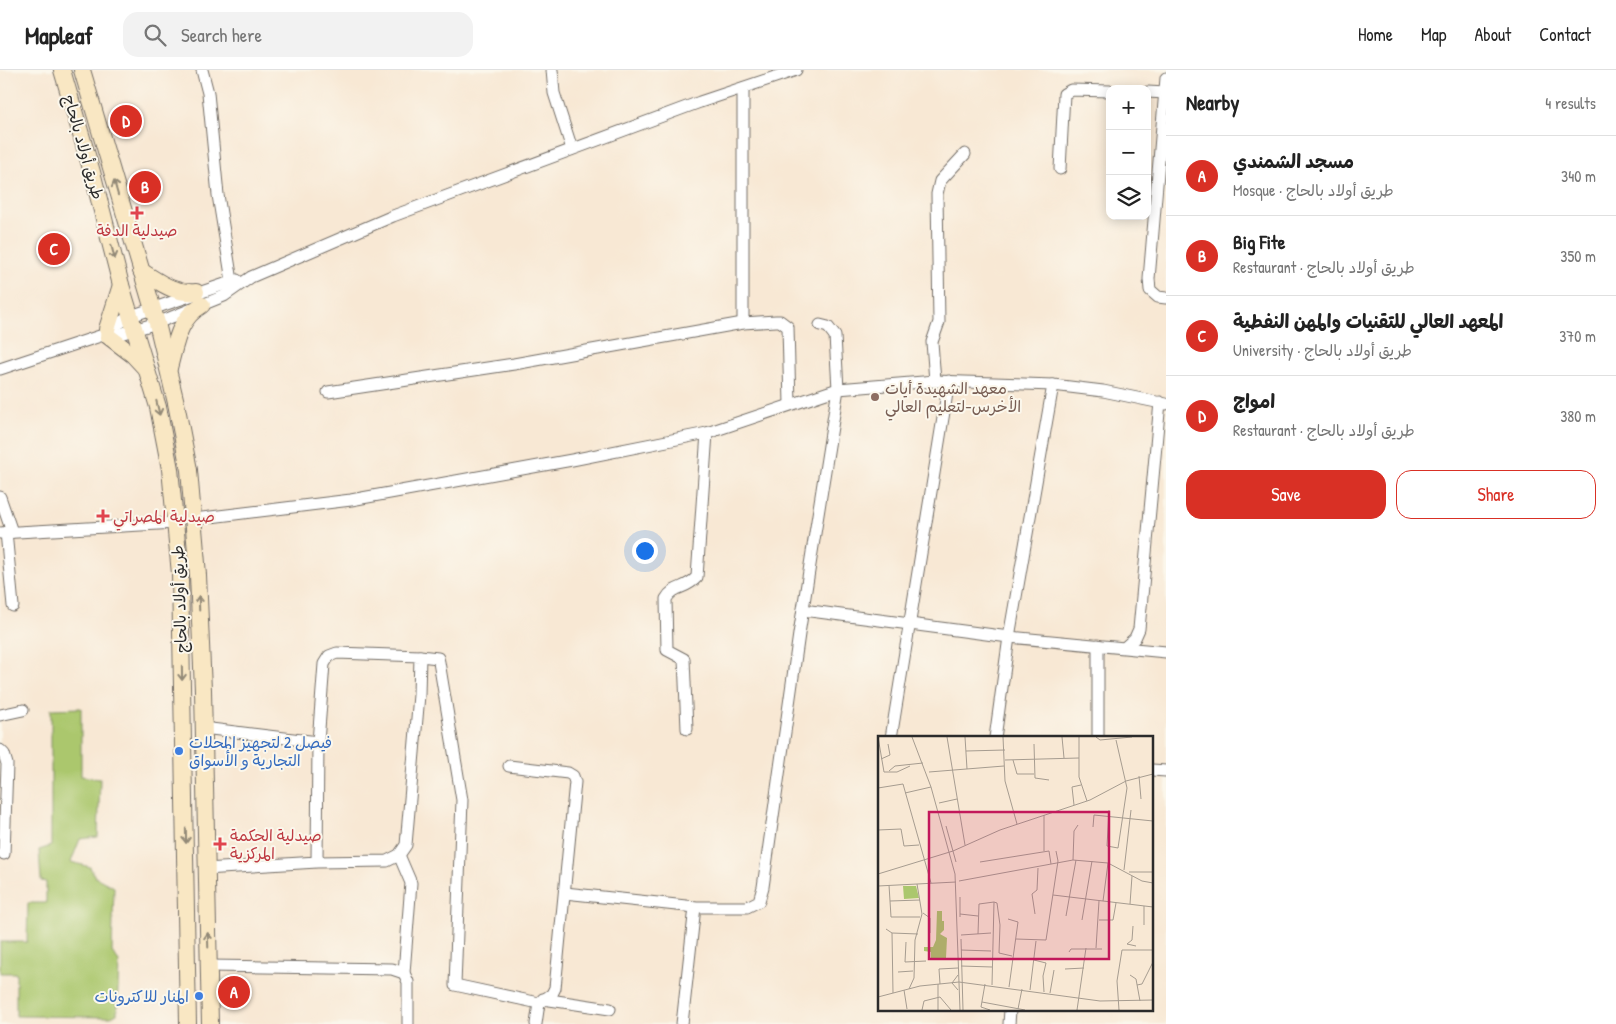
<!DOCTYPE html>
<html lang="en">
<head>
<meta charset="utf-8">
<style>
  body { margin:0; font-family:"Patrick Hand","Playpen Sans Arabic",sans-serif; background:#f2f2f2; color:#222 }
  .controls { position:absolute; right:15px; top:15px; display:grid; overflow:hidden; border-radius:10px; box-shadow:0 2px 12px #0003 }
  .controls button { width:45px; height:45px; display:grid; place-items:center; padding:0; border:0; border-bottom:1px solid #e0e0e0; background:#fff; color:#222; font:25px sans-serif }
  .you { position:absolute; left:644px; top:480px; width:18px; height:18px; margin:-12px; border:4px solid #fff; border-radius:50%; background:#1a73e8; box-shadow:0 0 0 8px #1a73e833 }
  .badge { display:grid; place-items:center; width:32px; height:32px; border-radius:50%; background:#d93025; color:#fff; font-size:16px; font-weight:700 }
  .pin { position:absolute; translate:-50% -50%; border:2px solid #fff; box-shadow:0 1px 5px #0006 }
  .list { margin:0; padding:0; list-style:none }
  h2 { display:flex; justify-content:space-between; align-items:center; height:65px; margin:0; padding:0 20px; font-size:21px }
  h2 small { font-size:16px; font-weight:400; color:#767676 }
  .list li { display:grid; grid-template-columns:32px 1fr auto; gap:15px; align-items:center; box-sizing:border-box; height:80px; padding:0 20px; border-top:1px solid #e0e0e0 }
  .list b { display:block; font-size:19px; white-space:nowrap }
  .list p { margin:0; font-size:16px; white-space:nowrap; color:#767676 }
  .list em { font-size:16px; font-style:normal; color:#767676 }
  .actions { display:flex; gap:10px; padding:15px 20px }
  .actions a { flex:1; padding:11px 0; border:1px solid #d93025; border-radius:15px; text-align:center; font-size:18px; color:#d93025 }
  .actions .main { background:#d93025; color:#fff }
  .icon { flex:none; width:28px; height:28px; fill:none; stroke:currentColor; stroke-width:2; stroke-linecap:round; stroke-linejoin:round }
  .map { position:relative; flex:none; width:1166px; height:954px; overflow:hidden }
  header { display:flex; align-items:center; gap:30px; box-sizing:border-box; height:70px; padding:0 25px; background:#fff; border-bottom:1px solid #e0e0e0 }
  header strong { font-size:24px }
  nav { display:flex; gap:28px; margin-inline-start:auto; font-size:18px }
  .search { width:350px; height:45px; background:#f2f2f2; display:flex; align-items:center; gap:12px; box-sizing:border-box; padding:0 18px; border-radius:15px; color:#767676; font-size:19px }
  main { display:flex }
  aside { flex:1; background:#fff }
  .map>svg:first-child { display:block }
  .green { fill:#abc76d; stroke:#6b794c }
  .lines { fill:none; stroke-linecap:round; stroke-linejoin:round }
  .street-casing { stroke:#736d66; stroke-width:13 }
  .secondary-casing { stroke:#736d66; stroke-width:18 }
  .street { stroke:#fff; stroke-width:11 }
  .secondary { stroke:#f9e7c3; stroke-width:16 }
  .oneway { stroke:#928977 }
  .health-dot { fill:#e0444e; stroke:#fbf7ec; stroke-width:2 }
  .education-dot { fill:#8d6e63; stroke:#fbf7ec; stroke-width:2 }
  .shop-dot { fill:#3f7fe0; stroke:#fbf7ec; stroke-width:2 }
  .labels { text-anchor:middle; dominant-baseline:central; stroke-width:4; stroke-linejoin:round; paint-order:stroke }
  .street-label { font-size:16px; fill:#2b2b2b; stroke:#fbf7ec }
  .health-label { font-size:16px; fill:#be3a42; stroke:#fbf7ec; text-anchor:start }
  .education-label { font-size:16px; fill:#785e54; stroke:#fbf7ec; text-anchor:start }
  .shop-label { font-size:16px; fill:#366cbe; stroke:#fbf7ec; text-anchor:start }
  .inset-road { fill:none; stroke:#a69c90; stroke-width:1 }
  .view { fill:#c2185b; fill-opacity:0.15; stroke:#c2185b; stroke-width:2.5 }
  .inset-edge { fill:none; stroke:#2b2b2b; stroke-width:2.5 }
</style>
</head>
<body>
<header>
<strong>Mapleaf</strong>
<div class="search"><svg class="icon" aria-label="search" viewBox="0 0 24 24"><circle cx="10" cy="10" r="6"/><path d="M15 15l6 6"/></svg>Search here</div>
<nav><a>Home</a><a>Map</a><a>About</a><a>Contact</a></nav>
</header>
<main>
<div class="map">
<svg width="1166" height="954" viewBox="0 0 1166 954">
  <rect width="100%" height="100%" fill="#fbf7ec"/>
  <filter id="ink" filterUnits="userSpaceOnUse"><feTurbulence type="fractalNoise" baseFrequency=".02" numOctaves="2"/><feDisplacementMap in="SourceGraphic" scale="10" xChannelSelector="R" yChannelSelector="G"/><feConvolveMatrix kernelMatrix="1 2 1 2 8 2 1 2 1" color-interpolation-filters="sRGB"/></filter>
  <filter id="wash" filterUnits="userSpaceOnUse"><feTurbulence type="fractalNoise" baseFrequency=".0096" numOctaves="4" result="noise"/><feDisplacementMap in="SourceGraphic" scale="20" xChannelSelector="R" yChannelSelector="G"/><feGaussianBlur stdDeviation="1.12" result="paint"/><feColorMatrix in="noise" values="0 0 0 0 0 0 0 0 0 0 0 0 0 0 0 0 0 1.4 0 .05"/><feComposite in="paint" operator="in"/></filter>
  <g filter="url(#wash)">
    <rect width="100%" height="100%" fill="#f8e8d4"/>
    <!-- green -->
    <polygon class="green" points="81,638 81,706 100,709 98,767 80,769 71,792 90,797 95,807 114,817 112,882 119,892 117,944 111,947 16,946 16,903 0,903 0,872 27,872 28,833 46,833 46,812 41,811 39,780 51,776 51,639"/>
  </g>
  <g filter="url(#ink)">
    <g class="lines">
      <!-- street casing -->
      <g class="street-casing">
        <g id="street">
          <polyline points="202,0 208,23 218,125 232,211"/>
          <polyline points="552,0 554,23 572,79"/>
          <polyline points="1166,8 1149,209 1150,220 1158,227 1166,228"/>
          <polyline points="743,18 743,253"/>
          <polyline points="1147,22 1166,23"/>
          <polyline points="1060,99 1064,24 1071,20 1110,21"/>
          <polyline points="106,261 131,246 237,210"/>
          <polyline points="0,299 100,266 120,264 157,253 224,226 251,207 393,146 700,32 796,0"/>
          <polyline points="935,311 932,272 939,252 937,124 940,111 965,84"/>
          <polyline points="328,322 514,294 743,253 776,251 780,251 788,257 790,334"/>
          <polyline points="0,427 12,462"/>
          <polyline points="194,449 351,430 572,390 707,363 838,319 935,311 1053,315 1103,321 1166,334"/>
          <polyline points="6,462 13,536"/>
          <polyline points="0,463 176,453"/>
          <polyline points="803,540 1009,567 1166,582"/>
          <polyline points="1098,575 1098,668"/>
          <polyline points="1125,577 1135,568 1139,559 1160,332"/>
          <polyline points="420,586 438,588 439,592 462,730 455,915 539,933"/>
          <polyline points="0,645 23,640"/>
          <polyline points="203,658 318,672"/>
          <path d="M687,659L684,589L667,580L666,529C674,515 685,520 697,507L707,363"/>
          <polyline points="891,668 949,311"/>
          <polyline points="995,668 1009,567 1053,315"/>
          <polyline points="0,680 4,684 7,694 4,784"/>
          <polyline points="509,696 568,703 573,706 575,712 555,918 552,924 539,933 536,954"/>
          <polyline points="1152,700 1166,701"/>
          <polyline points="399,785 411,813 404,903 408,912 408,954"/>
          <polyline points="205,799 317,792 387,791 399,785 406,775 419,625 420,586 337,583 329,586 324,594 318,672 317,792"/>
          <polyline points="565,823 695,837 747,837 759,831 763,817 799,564 838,319 835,266 828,257 820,255"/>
          <polyline points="209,896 392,899 404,903"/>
          <polyline points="543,929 610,939"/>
          <polyline points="682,954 695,837"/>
          <polyline points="1009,954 1010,940"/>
        </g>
      </g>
      <!-- secondary casing -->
      <g class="secondary-casing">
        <g id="secondary">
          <polyline points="62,0 92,102 121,215 158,337 170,399 180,504 188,954"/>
          <polyline points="82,0 157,253 176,333 189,400 198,505 203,620 210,954"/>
          <path d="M141,201C160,212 173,224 196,222"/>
          <polyline points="107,259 121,215"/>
          <polyline points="108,266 133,285 146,299"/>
          <path d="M169,298C176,273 178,249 202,235"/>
        </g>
      </g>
      <!-- street -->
      <use href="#street" class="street"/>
      <!-- secondary -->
      <use href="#secondary" class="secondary"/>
    </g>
    <!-- one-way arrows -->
    <defs><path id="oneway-shaft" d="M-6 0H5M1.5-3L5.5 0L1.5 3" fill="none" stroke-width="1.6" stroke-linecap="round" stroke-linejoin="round" transform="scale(1.25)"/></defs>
    <g class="oneway">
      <use href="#oneway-shaft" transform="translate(116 118) rotate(-106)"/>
      <use href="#oneway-shaft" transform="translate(113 182) rotate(76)"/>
      <use href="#oneway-shaft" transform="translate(158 338) rotate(77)"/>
      <use href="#oneway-shaft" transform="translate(199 533) rotate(-92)"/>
      <use href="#oneway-shaft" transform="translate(182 603) rotate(89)"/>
      <use href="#oneway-shaft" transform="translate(186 766) rotate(89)"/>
      <use href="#oneway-shaft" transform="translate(208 870) rotate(-92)"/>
    </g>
  </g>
  <!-- markers -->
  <g class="health-dot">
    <path d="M134.5 135.5h5v5h5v5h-5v5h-5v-5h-5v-5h5z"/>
    <path d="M100.5 438.5h5v5h5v5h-5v5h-5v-5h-5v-5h5z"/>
    <path d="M217.5 766.5h5v5h5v5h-5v5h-5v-5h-5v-5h5z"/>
  </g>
  <circle class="education-dot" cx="875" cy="327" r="5"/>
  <g class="shop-dot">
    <circle cx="179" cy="681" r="5"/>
    <circle cx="199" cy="926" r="5"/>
  </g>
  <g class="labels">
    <!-- street labels -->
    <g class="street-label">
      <text transform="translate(84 77) rotate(74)">طريق أولاد بالحاج</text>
      <text transform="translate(179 529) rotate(-92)">طريق أولاد بالحاج</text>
    </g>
    <!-- health labels -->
    <g class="health-label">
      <text x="137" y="160" text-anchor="middle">صيدلية الدفة</text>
      <text x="113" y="446">صيدلية المصراتي</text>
      <text x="230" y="765">صيدلية الحكمة<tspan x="230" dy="18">المركزية</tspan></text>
    </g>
    <!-- education labels -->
    <g class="education-label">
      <text x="885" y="318">معهد الشهيدة أيات<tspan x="885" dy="18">الأخرس-لتعليم العالي</tspan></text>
    </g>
    <!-- shop labels -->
    <g class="shop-label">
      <text x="189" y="672">فيصل 2 لتجهيز المحلات<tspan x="189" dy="18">التجارية و الأسواق</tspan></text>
      <text x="189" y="926" text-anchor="end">المنار للاكترونات</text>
    </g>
  </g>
  <!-- overview -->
  <g transform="translate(878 666)">
    <rect width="275" height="275" fill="#f8e8d4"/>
    <path d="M25,150H38L41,162L26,163ZM59,175H64V185H66V194L62,198L69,202L68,222H53V216L46,215V211H55L58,204Z" fill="#abc76d"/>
    <path class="inset-road" d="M0,1L6,36H19L32,30M34,1L53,51L77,138L82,274M69,1L87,109M87,1L89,33M125,1L127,45L139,88M184,1L186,22M201,1V41L209,65M218,1L222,4L254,1M156,8L157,42L171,44M88,15L127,14M3,23L12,19L10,8M127,24L201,22M135,24L139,38H156M11,35L17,30L45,27M51,36L126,30M261,40L263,63M0,52L25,48L53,147M27,57L53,51M61,67L79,63M196,69L194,51L203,49M231,74L229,110L240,112L249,52L238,4M166,79V115M68,90L78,126M215,91L216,79L275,85M0,94L23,93L26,110L41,109M195,124L196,95L200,89M102,126L171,115L173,128M246,134L253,74M251,136H275M0,138L75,115L122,94L212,64L248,45L275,38M81,145L195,124L230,127L264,145L275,147M11,149L13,181H42M0,150L78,146M175,159L275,171M82,161V181M12,165L42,164M225,165L230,127M116,166L119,167L122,189L121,217L134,220M252,168L254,140M45,177L52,182V197M82,178L100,180M157,178L154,158L159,154L160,132M188,180L198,124M130,183L140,186L131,251M204,184L214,125M221,184H235L238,167M266,189V170M255,190L254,204L249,208L258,210M8,193L14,197L40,198M14,197L15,257M100,198L101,168L116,166L114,249M83,199L113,197M83,203L85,274M138,203L168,204L180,125L178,115M28,206L27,226L48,225M218,212L221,165M83,214L113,215M191,216L193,213H224M156,224L168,227L165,240L166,256M83,230L114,231M187,233L206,232M20,236L35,235M80,239L74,247L80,254M252,239L258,243L262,265M60,248V274M62,248L61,233L80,232M107,248L103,271L112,274M259,249L264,248L275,226M31,253L36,242L37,204L44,178L39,148M26,254L29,273M152,254L158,205M172,257L176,234M0,261L42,250L81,246L222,265L275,264M104,266L147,274M140,273L144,253M44,274L46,265L62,261L73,274M199,274L208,212M241,274L239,245L244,214H275"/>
    <path class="view" d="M51,76H231V223H51Z"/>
    <rect width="275" height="275" class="inset-edge"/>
  </g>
</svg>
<div class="controls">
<button>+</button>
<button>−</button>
<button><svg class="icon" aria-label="layers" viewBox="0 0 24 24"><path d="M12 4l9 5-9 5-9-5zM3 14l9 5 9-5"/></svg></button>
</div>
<div class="you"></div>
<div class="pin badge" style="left:234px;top:922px">A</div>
<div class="pin badge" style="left:145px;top:117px">B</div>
<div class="pin badge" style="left:54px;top:179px">C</div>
<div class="pin badge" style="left:126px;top:51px">D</div>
</div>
<aside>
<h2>Nearby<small>4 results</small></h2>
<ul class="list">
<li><span class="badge">A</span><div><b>مسجد الشمندي</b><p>Mosque · طريق أولاد بالحاج</p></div><em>340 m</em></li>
<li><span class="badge">B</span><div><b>Big Fite</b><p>Restaurant · طريق أولاد بالحاج</p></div><em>350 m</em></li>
<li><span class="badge">C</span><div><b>المعهد العالي للتقنيات والمهن النفطية</b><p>University · طريق أولاد بالحاج</p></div><em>370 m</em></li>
<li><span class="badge">D</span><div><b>امواج</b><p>Restaurant · طريق أولاد بالحاج</p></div><em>380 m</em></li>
</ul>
<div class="actions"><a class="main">Save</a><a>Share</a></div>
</aside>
</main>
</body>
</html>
